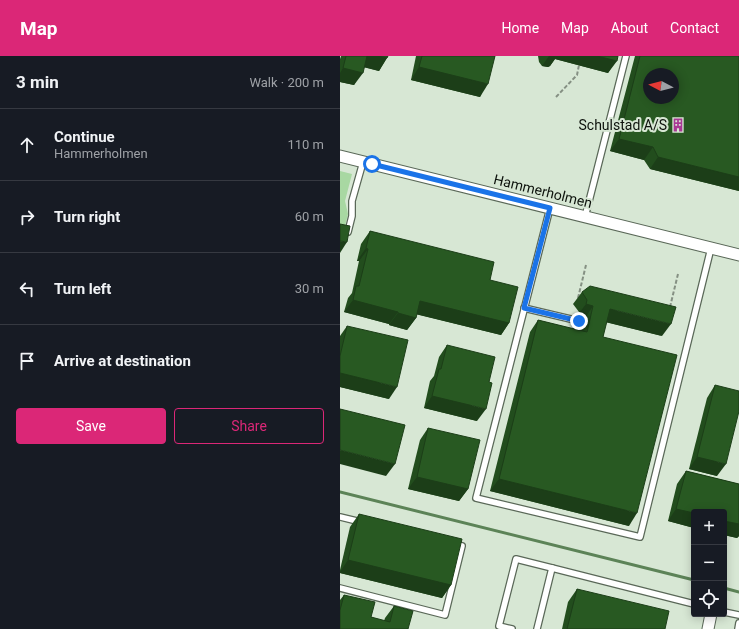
<!DOCTYPE html>
<html lang="en">
<head>
<meta charset="utf-8">
<style>
  body { margin:0; font-family:Roboto,sans-serif; background:#20242c; color:#f1f3f6 }
  .controls { position:absolute; right:12px; bottom:12px; display:grid; overflow:hidden; border-radius:4px; box-shadow:0 2px 10px #0003 }
  .controls button { width:36px; height:36px; display:grid; place-items:center; padding:0; border:0; border-bottom:1px solid #363941; background:#171b24; color:#f1f3f6; font:20px sans-serif }
  .compass { position:absolute; left:303px; top:12px; width:36px; height:36px; border-radius:50%; background:#171b24; box-shadow:0 2px 10px #0003; rotate:277deg }
  .stop { position:absolute; width:12px; height:12px; margin:-9px; border:3px solid #1a73e8; border-radius:50%; background:#fff }
  .stop.end { background:#1a73e8; border-color:#fff; box-shadow:0 1px 4px #0008 }
  .list { margin:0; padding:0; list-style:none }
  h2 { display:flex; justify-content:space-between; align-items:center; height:52px; margin:0; padding:0 16px; font-size:17px }
  h2 small { font-size:13px; font-weight:400; color:#9ea1a6 }
  .list li { display:grid; grid-template-columns:26px 1fr auto; gap:12px; align-items:center; box-sizing:border-box; height:72px; padding:0 16px; border-top:1px solid #363941 }
  .list b { display:block; font-size:15px; white-space:nowrap }
  .list p { margin:0; font-size:13px; white-space:nowrap; color:#9ea1a6 }
  .list em { font-size:13px; font-style:normal; color:#9ea1a6 }
  .actions { display:flex; gap:8px; padding:12px 16px }
  .actions a { flex:1; padding:9px 0; border:1px solid #db2777; border-radius:4px; text-align:center; font-size:14px; color:#db2777 }
  .actions .main { background:#db2777; color:#fff }
  .icon { flex:none; width:22px; height:22px; fill:none; stroke:currentColor; stroke-width:2; stroke-linecap:round; stroke-linejoin:round }
  .map { position:relative; flex:none; width:399px; height:573px; overflow:hidden }
  header { display:flex; align-items:center; gap:24px; box-sizing:border-box; height:56px; padding:0 20px; background:#db2777; color:#fff }
  header strong { font-size:19px }
  nav { display:flex; gap:22px; margin-inline-start:auto; font-size:14px }
  main { display:flex }
  aside { flex:1; background:#171b24 }
  .map>svg:first-child { display:block }
  .green { fill:#a8d8a2 }
  .lines { fill:none; stroke-linecap:round; stroke-linejoin:round }
  .stream { stroke:#5c8357; stroke-width:3 }
  .service-casing { stroke:#5a6858; stroke-width:8 }
  .minor-casing { stroke:#5a6858; stroke-width:13 }
  .path { stroke:#859083; stroke-width:2; stroke-dasharray:4 2; stroke-linecap:butt }
  .service { stroke:#fff; stroke-width:5.5 }
  .minor { stroke:#fff; stroke-width:11 }
  .wall { fill:#224d1d }
  .shaded-wall { fill:#1c3e18 }
  .building { fill:#285922; stroke:#1c3e18; fill-rule:evenodd }
  .route { stroke:#1a73e8; stroke-width:5 }
  .labels { text-anchor:middle; dominant-baseline:central; stroke-width:4; stroke-linejoin:round; paint-order:stroke }
  .poi-label { font-size:14px; fill:#0d120c; stroke:#d7e7d4; text-anchor:end }
  .street-label { font-size:14px; fill:#0d120c; stroke:#d7e7d4 }
</style>
</head>
<body>
<header>
<strong>Map</strong>
<nav><a>Home</a><a>Map</a><a>About</a><a>Contact</a></nav>
</header>
<main>
<aside>
<h2>3 min<small>Walk · 200 m</small></h2>
<ul class="list">
<li><svg class="icon" aria-label="ahead" viewBox="0 0 24 24"><path d="M12 20V5M6 11l6-6 6 6"/></svg><div><b>Continue</b><p>Hammerholmen</p></div><em>110 m</em></li>
<li><svg class="icon" aria-label="right" viewBox="0 0 24 24"><path d="M7 20v-9h11M14 6l5 5-5 5"/></svg><div><b>Turn right</b></div><em>60 m</em></li>
<li><svg class="icon" aria-label="left" viewBox="0 0 24 24"><path d="M17 20v-9H6M10 6l-5 5 5 5"/></svg><div><b>Turn left</b></div><em>30 m</em></li>
<li><svg class="icon" aria-label="arrive" viewBox="0 0 24 24"><path d="M6 21V4h12l-3 4 3 4H6"/></svg><div><b>Arrive at destination</b></div></li>
</ul>
<div class="actions"><a class="main">Save</a><a>Share</a></div>
</aside>
<div class="map">
<svg width="399" height="573" viewBox="0 0 399 573">
  <rect width="100%" height="100%" fill="#d7e7d4"/>
  <!-- green -->
  <polygon class="green" points="0,115 12,118 5,145 8,158 2,182 0,181"/>
  <g class="lines">
    <!-- stream -->
    <g class="stream">
      <polyline points="0,436 354,524"/>
      <polyline points="384,532 399,536"/>
    </g>
    <!-- service casing -->
    <g class="service-casing">
      <g id="service">
        <polyline points="210,152 136,442 300,481 371,192"/>
        <polyline points="245,161 286,0"/>
        <polyline points="8,176 12,160 12,145 23,106"/>
        <polyline points="184,252 239,265"/>
        <polyline points="0,461 21,466"/>
        <polyline points="0,532 105,559 122,490 113,488"/>
        <polyline points="384,556 399,559"/>
        <polyline points="172,573 159,570 176,503 212,512"/>
        <polyline points="197,573 212,512 354,548"/>
        <polyline points="398,573 399,567"/>
      </g>
    </g>
    <!-- minor casing -->
    <g class="minor-casing">
      <g id="minor">
        <polyline points="0,100 399,199"/>
        <polyline points="368,573 371,558"/>
      </g>
    </g>
    <!-- path -->
    <g class="path">
      <polyline points="216,41 237,19 239,9"/>
      <polyline points="238,242 246,209"/>
      <polyline points="330,251 338,218"/>
    </g>
    <!-- service -->
    <use href="#service" class="service"/>
    <!-- minor -->
    <use href="#minor" class="minor"/>
  </g>
  <!-- wall -->
  <g class="wall">
    <polygon points="1,0 48,0 39,15 24,11 14,29 0,26 0,3"/>
    <polygon points="76,0 155,0 140,41 71,24"/>
    <polygon points="198,0 278,0 268,17 215,3 210,10 208,11 202,10 199,6"/>
    <polygon points="295,0 399,0 399,135 310,113 304,104 270,95"/>
    <polygon points="30,175 150,224 169,267 161,279 76,258 76,262 67,274 49,269 49,268 4,256 8,242 12,237 19,205 17,205 21,188"/>
    <polygon points="242,236 322,280 266,266 263,281 289,470 150,435 190,276 198,264 241,275 245,262 237,260 239,256 233,248"/>
    <polygon points="7,270 49,343 0,331 0,280"/>
    <polygon points="107,289 137,365 84,352 90,325 94,320 99,301"/>
    <polygon points="375,329 377,420 349,413 367,342"/>
    <polygon points="88,372 128,433 119,445 68,433 80,384"/>
    <polygon points="346,415 399,428 399,480 397,482 384,479 384,456 354,456 354,472 328,465 337,428"/>
    <polygon points="19,458 111,529 102,542 0,517 0,514 10,471"/>
    <polygon points="237,533 325,573 222,573 228,546"/>
    <polygon points="4,539 31,561 44,565 45,562 54,550 68,573 0,573 0,544"/>
  </g>
  <!-- shaded-wall -->
  <g class="shaded-wall">
    <polygon points="26,0 38,0 47,2 39,15 19,10"/>
    <polygon points="209,0 257,0 277,5 268,17 215,3 210,10 208,11 202,10"/>
    <polygon points="79,11 148,28 140,41 71,24"/>
    <polygon points="3,12 23,17 14,29 0,26 0,17"/>
    <polygon points="279,83 313,91 304,104 270,95"/>
    <polygon points="318,101 399,121 399,135 310,113"/>
    <polygon points="0,185 7,186 0,197"/>
    <polygon points="26,192 28,193 19,205 17,205"/>
    <polygon points="13,244 58,256 49,268 4,256"/>
    <polygon points="80,245 169,267 161,279 71,257"/>
    <polygon points="246,248 253,250 245,262 237,260"/>
    <polygon points="270,253 331,268 322,280 261,265"/>
    <polygon points="58,257 76,262 67,274 49,269"/>
    <polygon points="0,317 57,331 49,343 0,331"/>
    <polygon points="92,340 146,353 137,365 84,352"/>
    <polygon points="0,394 55,408 46,420 0,408"/>
    <polygon points="357,401 386,408 377,420 349,413"/>
    <polygon points="77,421 128,433 119,445 68,433"/>
    <polygon points="159,423 297,457 289,470 150,435"/>
    <polygon points="336,453 354,457 354,472 328,465"/>
    <polygon points="384,465 399,468 399,480 397,482 384,479"/>
    <polygon points="8,504 111,529 102,542 0,517 0,516"/>
  </g>
  <!-- building -->
  <g class="building">
    <polygon points="6,0 27,0 23,17 3,12"/>
    <polygon points="38,0 48,0 47,2"/>
    <polygon points="82,0 155,0 148,28 79,11"/>
    <polygon points="257,0 278,0 277,5"/>
    <path d="M300,0H399V121L318,101L313,91L279,83ZM309,18H333V42H309Z"/>
    <polygon points="0,168 10,170 7,186 0,185"/>
    <polygon points="30,175 154,206 150,224 178,231 169,267 80,245 76,262 58,257 58,256 13,244 16,230 19,230 28,193 26,192"/>
    <polygon points="250,230 336,251 331,268 270,253 263,281 337,299 297,457 159,423 198,264 247,276 253,250 246,248 247,244 242,236"/>
    <polygon points="7,270 68,284 57,331 0,317 0,300"/>
    <polygon points="107,289 155,301 149,326 152,327 146,353 92,340 99,313 101,313"/>
    <polygon points="375,329 399,335 399,355 386,408 357,401"/>
    <polygon points="0,353 65,369 55,408 0,394"/>
    <polygon points="88,372 140,384 128,433 77,421"/>
    <polygon points="346,415 399,428 399,468 384,465 384,456 354,456 354,457 336,453"/>
    <polygon points="19,458 122,483 111,529 8,504"/>
    <polygon points="237,533 329,555 325,573 227,573"/>
    <polygon points="4,539 35,546 31,561 50,566 54,550 73,555 68,573 0,573 0,554"/>
  </g>
  <g class="lines">
    <!-- route -->
    <polyline class="route" points="32,108 210,152 184,252 239,265"/>
  </g>
  <!-- icons -->
  <defs>
    <g id="building-bare" transform="scale(1.08)"><path d="M-4-6H4V6H1V3H-1V6H-4ZM-2.5-4.3h1.7v1.8h-1.7ZM.8-4.3h1.7v1.8H.8ZM-2.5-1h1.7V.8h-1.7ZM.8-1h1.7V.8H.8Z" fill="#a83894" stroke="#d7e7d4" stroke-width="2.5" paint-order="stroke"/></g>
  </defs>
  <g fill-rule="evenodd">
    <use href="#building-bare" x="338" y="69"/>
  </g>
  <g class="labels">
    <!-- poi labels -->
    <g class="poi-label">
      <text x="327" y="69">Schulstad A/S</text>
    </g>
    <!-- street labels -->
    <g class="street-label">
      <text transform="translate(203 135) rotate(14)">Hammerholmen</text>
    </g>
  </g>
</svg>
<div class="controls">
<button>+</button>
<button>−</button>
<button><svg class="icon" aria-label="locate" viewBox="0 0 24 24"><circle cx="12" cy="12" r="6"/><path d="M12 2v4M12 18v4M2 12h4M18 12h4"/></svg></button>
</div>
<svg class="compass" viewBox="-18 -18 36 36"><path d="M0-13l5 13h-10z" fill="#e53935"/><path d="M0 13l5-13h-10z" fill="#9ea1a6"/></svg>
<div class="stop" style="left:32px;top:108px"></div>
<div class="stop end" style="left:239px;top:265px"></div>
</div>
</main>
</body>
</html>
